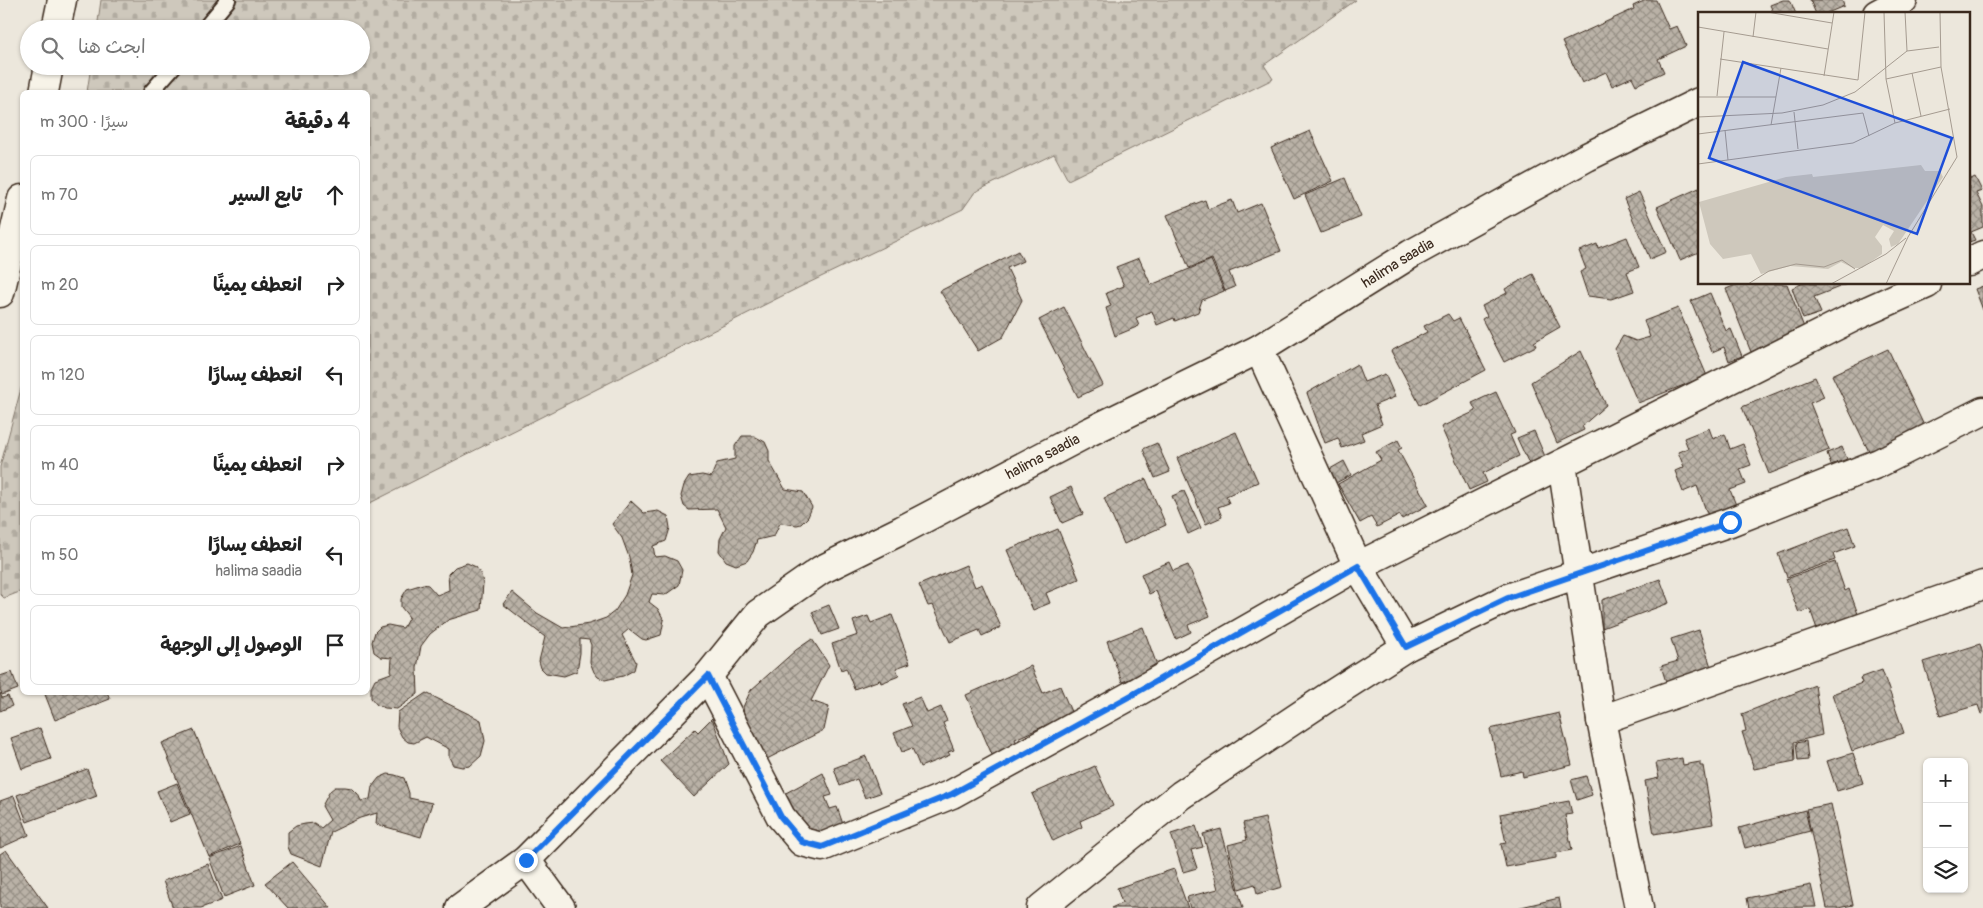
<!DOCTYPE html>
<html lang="ar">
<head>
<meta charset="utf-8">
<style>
  body { margin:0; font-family:Pangolin,"Playpen Sans Arabic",sans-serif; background:#f2f2f2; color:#222; direction:rtl }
  .controls { position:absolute; right:15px; bottom:15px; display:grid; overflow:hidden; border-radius:8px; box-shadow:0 1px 4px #0004 }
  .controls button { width:45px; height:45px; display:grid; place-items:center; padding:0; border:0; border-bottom:1px solid #e0e0e0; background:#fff; color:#222; font:25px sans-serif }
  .stop { position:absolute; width:15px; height:15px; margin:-11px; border:4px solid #1a73e8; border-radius:50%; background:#fff }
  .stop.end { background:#1a73e8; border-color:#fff; box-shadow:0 1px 5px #0008 }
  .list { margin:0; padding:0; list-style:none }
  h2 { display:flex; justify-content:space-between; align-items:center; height:65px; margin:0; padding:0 20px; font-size:21px }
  h2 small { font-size:16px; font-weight:400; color:#767676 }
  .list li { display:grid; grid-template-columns:32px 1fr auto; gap:15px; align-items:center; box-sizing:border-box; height:80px; margin:0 10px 10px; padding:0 10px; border:1px solid #e0e0e0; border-radius:8px }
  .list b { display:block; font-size:19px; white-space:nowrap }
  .list p { margin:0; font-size:16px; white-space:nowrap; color:#767676 }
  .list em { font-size:16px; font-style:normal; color:#767676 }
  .icon { flex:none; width:28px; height:28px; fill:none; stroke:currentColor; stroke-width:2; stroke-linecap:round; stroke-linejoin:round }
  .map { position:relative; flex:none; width:1983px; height:908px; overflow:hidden; direction:ltr }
  .search { position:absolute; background:#fff; box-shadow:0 1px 4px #0004; left:20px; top:20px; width:350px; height:55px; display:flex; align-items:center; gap:12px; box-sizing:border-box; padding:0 18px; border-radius:28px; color:#767676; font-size:19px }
  .panel { position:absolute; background:#fff; box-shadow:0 1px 4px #0004; left:20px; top:90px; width:350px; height:605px; border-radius:8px; direction:rtl }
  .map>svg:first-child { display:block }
  .cemetery { fill:url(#cemetery-stones); stroke:#84796d }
  .building { fill:url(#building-cross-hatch); stroke:#3b2a1e }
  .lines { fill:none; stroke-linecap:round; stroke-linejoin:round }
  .service-casing { stroke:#3b2a1e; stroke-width:18 }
  .minor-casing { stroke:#3b2a1e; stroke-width:31 }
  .tertiary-casing { stroke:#3b2a1e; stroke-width:31 }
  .service { stroke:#f7f3e8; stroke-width:14 }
  .minor { stroke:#f7f3e8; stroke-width:28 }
  .tertiary { stroke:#f7f3e8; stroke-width:28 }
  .route { stroke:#1a73e8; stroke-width:6 }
  .labels { text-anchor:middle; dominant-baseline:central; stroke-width:5; stroke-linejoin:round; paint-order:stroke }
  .street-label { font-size:15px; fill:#3b2a1e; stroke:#f7f3e8 }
  .inset-road { fill:none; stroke:#a59b90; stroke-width:1 }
  .view { fill:#1d4ed8; fill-opacity:0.15; stroke:#1d4ed8; stroke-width:2.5 }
  .inset-edge { fill:none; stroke:#3b2a1e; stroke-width:2.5 }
</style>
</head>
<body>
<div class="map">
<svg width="1983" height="908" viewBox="0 0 1983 908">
  <defs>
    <pattern id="cemetery-stones" width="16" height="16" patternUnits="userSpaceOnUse" patternTransform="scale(1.25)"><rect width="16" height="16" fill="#cec8bc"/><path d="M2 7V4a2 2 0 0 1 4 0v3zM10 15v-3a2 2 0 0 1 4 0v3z" fill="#b2aca1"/></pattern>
    <pattern id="building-cross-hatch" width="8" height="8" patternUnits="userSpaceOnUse" patternTransform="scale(1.25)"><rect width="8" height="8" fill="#bab2a7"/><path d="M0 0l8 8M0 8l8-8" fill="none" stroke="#989187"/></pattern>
  </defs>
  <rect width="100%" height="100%" fill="#ece7dc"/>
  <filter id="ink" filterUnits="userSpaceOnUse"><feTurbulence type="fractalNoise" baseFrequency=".02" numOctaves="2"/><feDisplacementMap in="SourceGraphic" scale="10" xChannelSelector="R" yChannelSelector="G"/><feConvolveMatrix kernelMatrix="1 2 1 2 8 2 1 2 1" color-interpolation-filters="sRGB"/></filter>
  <g filter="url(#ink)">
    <!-- cemetery -->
    <g class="cemetery">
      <polygon points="101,0 1356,0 1264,65 1273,79 1068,180 1054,154 975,192 963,209 800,287 368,504 368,92 87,92 91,66 361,66 361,29 97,29"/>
      <polygon points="22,385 22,591 4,598 0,594 0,467"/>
    </g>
    <!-- building -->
    <g class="building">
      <polygon points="1646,0 1656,0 1669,29 1677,26 1686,46 1658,59 1664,72 1636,85 1632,77 1612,86 1606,72 1582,83 1562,42 1634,9 1633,6"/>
      <polygon points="1783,0 1790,0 1796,14 1774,14 1770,5"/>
      <polygon points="1810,0 1842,0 1844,6 1825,14 1816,14"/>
      <polygon points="1310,131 1333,181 1294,199 1271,148"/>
      <polygon points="1969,175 1971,179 1975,177 1982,191 1976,193 1983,207 1983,227 1971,232 1975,240 1969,242"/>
      <polygon points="1345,178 1361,217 1321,233 1305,195"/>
      <polygon points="1699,188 1699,252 1680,260 1657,207"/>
      <polygon points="1639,192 1666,252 1650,259 1624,199"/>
      <polygon points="1205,200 1208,209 1232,200 1237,213 1261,203 1281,251 1229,272 1235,287 1225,291 1212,259 1189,268 1167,215"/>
      <polygon points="1627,237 1639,267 1627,272 1634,291 1611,299 1588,296 1580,272 1586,269 1579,251 1597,244 1598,248"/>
      <polygon points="1018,251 1023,261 1007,268 1022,300 1003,337 978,351 940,291"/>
      <polygon points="1139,258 1151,285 1211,260 1224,291 1202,300 1198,312 1175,321 1174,318 1157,325 1152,311 1136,318 1139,326 1115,336 1106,308 1111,306 1106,293 1124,286 1116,267"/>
      <polygon points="1533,274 1560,327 1534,342 1536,346 1504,362 1482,319 1487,316 1482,306 1507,293 1505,289"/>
      <polygon points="1738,284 1787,284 1805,330 1751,352 1726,289"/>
      <polygon points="1801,284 1800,284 1847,284 1814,297 1821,313 1803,319 1792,288"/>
      <polygon points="1983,286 1983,310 1975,289"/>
      <polygon points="1710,293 1726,331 1731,329 1742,356 1729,361 1724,347 1712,352 1691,301"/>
      <polygon points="1064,307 1103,385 1078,397 1039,320"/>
      <polygon points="1678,308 1707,376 1638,403 1615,349 1623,336 1636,341 1650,337 1644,321"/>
      <polygon points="1448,314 1453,321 1459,318 1486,370 1420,405 1391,351 1427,332 1424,326"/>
      <polygon points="1888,349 1927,432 1872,458 1832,375"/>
      <polygon points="1581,351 1606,405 1582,426 1584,430 1557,443 1531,382"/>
      <polygon points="1357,364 1364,382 1385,374 1395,397 1375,405 1382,424 1361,433 1364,440 1342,448 1338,438 1325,443 1307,393"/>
      <polygon points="1815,377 1824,397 1810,403 1829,450 1769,474 1742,407"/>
      <polygon points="1496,392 1515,433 1510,435 1519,456 1483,473 1487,482 1469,490 1441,427 1476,411 1472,403"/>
      <polygon points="1709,428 1713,439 1725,434 1730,449 1743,444 1751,465 1740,469 1746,484 1730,490 1736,505 1708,516 1697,486 1683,492 1675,471 1684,467 1678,452 1688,448 1684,438"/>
      <polygon points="1534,431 1547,461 1531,468 1517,438"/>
      <polygon points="1236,432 1258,482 1226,496 1229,503 1218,507 1222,517 1206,524 1177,458"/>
      <polygon points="742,436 754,436 765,442 769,451 769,461 785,489 803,492 812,507 808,517 801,524 797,525 780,523 774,536 757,540 753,552 747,561 736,565 726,561 719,551 720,539 726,527 717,509 689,510 684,506 681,496 684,485 689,477 702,475 711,477 717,463 735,459 735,446"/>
      <polygon points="1398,440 1402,448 1398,450 1428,505 1402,519 1400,515 1377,527 1371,517 1360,523 1338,484 1381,460 1376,452"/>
      <polygon points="1157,443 1170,472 1155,478 1143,449"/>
      <polygon points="1842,447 1847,459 1831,465 1827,453"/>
      <polygon points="1344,461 1351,475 1330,486 1323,473"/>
      <polygon points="1146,479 1166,525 1124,544 1104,498"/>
      <polygon points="1071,487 1083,514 1062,523 1050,497"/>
      <polygon points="1184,491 1201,528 1188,534 1172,496"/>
      <polygon points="631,501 644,513 658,511 668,516 670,528 666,541 653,546 655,557 665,556 677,561 682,570 679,585 665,595 652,594 649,602 658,609 664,620 661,635 646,640 642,639 629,629 622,635 636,662 634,670 623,676 605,680 598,677 594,672 590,662 591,645 589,640 580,639 580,653 577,671 564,676 546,673 541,668 539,661 545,637 503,604 512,592 537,613 563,628 589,624 606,618 615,611 625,595 632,575 629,557 622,538 612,524"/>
      <polygon points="1848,527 1855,546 1833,554 1835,560 1787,577 1778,554"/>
      <polygon points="1058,529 1079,579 1046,593 1050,603 1033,610 1007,550"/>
      <polygon points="1169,562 1173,571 1188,565 1210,616 1188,625 1191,632 1176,639 1156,591 1149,594 1141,574"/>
      <polygon points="1835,562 1845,591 1849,589 1858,614 1817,629 1810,609 1799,613 1786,579"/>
      <polygon points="467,563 476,567 481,575 483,583 481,610 448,620 430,634 421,646 417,668 418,694 397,709 385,708 377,705 371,698 371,687 375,679 391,673 392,658 381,657 374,652 372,642 375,632 380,627 388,625 403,628 409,617 401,607 401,599 407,589 423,584 428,585 437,595 449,590 448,574 455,567"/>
      <polygon points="966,565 975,587 982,584 1001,627 982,636 979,630 950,642 933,605 928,606 919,585"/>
      <polygon points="1660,579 1669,603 1602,628 1602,600"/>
      <polygon points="829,605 839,629 822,635 812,612"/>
      <polygon points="892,615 910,663 896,668 899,676 881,683 880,680 854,689 846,668 841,670 832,644 858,635 853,621 868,616 871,623"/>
      <polygon points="1143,627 1158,668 1122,682 1107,641"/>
      <polygon points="1699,630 1711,667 1666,682 1661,666 1678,661 1671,639"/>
      <polygon points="812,639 829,665 811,701 829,707 824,730 763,761 745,724 743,707 751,690 796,650"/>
      <polygon points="1980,644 1983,654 1983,713 1981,714 1978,705 1940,716 1923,662"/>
      <polygon points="1031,666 1043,693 1060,686 1072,714 1015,739 1018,746 993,757 966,695"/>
      <polygon points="1882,670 1904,733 1852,751 1832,694 1862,683 1860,678"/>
      <polygon points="12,672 18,689 2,695 0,689 0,676"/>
      <polygon points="1815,685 1822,735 1794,742 1795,761 1754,769 1742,732 1746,731 1742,714"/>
      <polygon points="44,692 107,692 110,699 55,720"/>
      <polygon points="0,693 2,698 8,696 12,706 0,711"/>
      <polygon points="426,693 481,720 485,741 481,756 470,766 462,767 453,765 449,757 449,749 426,737 414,743 408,742 402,737 397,727 398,712"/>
      <polygon points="920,697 927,713 941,707 947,721 943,723 954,750 948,752 950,755 920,767 912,748 902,752 894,733 912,726 902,704"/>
      <polygon points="1559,713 1572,765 1523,777 1522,771 1501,776 1490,729"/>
      <polygon points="712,718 729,764 694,797 660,761 695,729 698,732"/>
      <polygon points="40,728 51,759 22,769 11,738"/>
      <polygon points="194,730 240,844 209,857 162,743"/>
      <polygon points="1806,741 1808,760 1798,761 1796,743"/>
      <polygon points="1853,753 1863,783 1837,791 1827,761"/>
      <polygon points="866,756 880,793 865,798 857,779 840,786 834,768"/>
      <polygon points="1682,758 1683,765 1700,762 1700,766 1703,766 1713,824 1654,834 1645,781 1659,778 1656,763"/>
      <polygon points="1095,766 1113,806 1080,821 1082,827 1053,841 1032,794"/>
      <polygon points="87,769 97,796 27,822 17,795"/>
      <polygon points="823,773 832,795 825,797 830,809 837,807 844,827 818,837 800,833 782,795"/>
      <polygon points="388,774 395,775 404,778 409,793 409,798 432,803 421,837 376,824 377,813 360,818 331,832 322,866 291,854 288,847 288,832 296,826 305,824 314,823 321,828 330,820 322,806 330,791 335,787 345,787 352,788 358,794 361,801 370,799 372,787 379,778"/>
      <polygon points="1586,776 1592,795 1577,800 1571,780"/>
      <polygon points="177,783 190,814 170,822 157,791"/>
      <polygon points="14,796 29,835 0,848 0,801"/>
      <polygon points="1569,801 1572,814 1565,815 1572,850 1556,853 1556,858 1506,867 1501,844 1506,843 1500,814"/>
      <polygon points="1831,804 1853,905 1838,908 1827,908 1806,809"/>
      <polygon points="1805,810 1810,831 1745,848 1739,828"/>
      <polygon points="1265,818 1282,887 1257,894 1255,884 1239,889 1228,845 1247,840 1243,823"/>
      <polygon points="1196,826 1203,847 1191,850 1197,868 1183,872 1171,834"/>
      <polygon points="1221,829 1243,908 1190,908 1187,897 1218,889 1203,834"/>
      <polygon points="241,846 255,885 224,897 209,858"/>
      <polygon points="6,850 48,908 0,908 0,854"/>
      <polygon points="292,862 331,908 288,908 265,883"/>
      <polygon points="208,864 222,900 201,908 173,908 163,881"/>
      <polygon points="1174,869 1188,908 1111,908 1122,903 1117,888"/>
      <polygon points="1811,885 1816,907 1749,908 1747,898"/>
      <polygon points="1559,898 1561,908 1517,908"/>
    </g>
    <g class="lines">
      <!-- service casing -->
      <g class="service-casing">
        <g id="service">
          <polyline points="204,29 228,0"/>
          <polyline points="151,92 174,66"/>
        </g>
      </g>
      <!-- minor casing -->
      <g class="minor-casing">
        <g id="minor">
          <polyline points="1877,14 1903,0"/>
          <polyline points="1969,262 1983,255"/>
          <polyline points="1259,349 1358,566 1406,647"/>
          <polyline points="1562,464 1601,720 1639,908"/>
          <polyline points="708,676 781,817 802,842 822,847 952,794 1139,691 1358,566 1860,314 1927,284"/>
          <polyline points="1601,720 1983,585"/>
          <polyline points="526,860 561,908"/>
          <path id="s1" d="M460,908L526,860L708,676L758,614L821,570L902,530L1089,432L1259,349L1411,254L1587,157L1699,102"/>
          <polyline points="1041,908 1181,795 1331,695 1406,647 1508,598 1730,522 1879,463 1983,411"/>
        </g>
      </g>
      <!-- tertiary casing -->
      <g class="tertiary-casing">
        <g id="tertiary">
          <polyline points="56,29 62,0"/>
          <polyline points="44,92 49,66"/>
          <polyline points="0,293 22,199"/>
        </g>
      </g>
      <!-- service -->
      <use href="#service" class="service"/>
      <!-- minor -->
      <use href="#minor" class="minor"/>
      <!-- tertiary -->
      <use href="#tertiary" class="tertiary"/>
    </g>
  </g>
  <g class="lines" filter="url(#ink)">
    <!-- route -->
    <polyline class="route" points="526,860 708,676 781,817 802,842 822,847 952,794 1139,691 1358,566 1406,647 1508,598 1730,522"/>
  </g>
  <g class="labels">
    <!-- street labels -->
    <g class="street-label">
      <text stroke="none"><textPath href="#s1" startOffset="1151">halima saadia</textPath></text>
      <text stroke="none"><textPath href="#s1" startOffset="746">halima saadia</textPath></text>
    </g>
  </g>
  <!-- overview -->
  <g transform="translate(1698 12)">
    <rect width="272" height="272" fill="#ece7dc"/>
    <path d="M223,153L227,159H242L245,165L200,232L193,235L191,227L196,219L185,213L177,225L184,234V242L164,256H155L143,250L130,257L92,254L63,262L53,242L25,247L12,232L1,190L88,165L114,162L115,165Z" fill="#cec8bc"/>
    <path class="inset-road" d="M69,0L134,11M186,0L188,67L197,111M207,0L209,39M0,15L130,37M55,25L58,0M22,47L160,68L167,0M214,61L223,104M126,64L136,0M188,67L243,55M19,84L26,20M0,85H78M96,100L100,137M0,105L84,101L125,93L157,80L209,39L241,35M73,113L83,56M27,118L30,148M0,122L165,101L171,124M0,152L155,131L197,111L252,97M50,272L71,259L98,252L126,255L144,248L157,257M133,272L188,242L208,226M188,272L210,225L259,145L243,55L242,0"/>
    <path class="view" d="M45,50L254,126L219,222L11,146Z"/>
    <rect width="272" height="272" class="inset-edge"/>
  </g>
</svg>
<div class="controls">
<button>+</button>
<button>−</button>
<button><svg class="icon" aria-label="layers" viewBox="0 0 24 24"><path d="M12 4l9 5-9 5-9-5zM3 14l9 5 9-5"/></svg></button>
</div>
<div class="stop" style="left:1730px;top:522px"></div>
<div class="stop end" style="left:526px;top:860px"></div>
<div class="search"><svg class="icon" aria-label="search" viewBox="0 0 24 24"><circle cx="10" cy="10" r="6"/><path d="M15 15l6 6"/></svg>ابحث هنا</div>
<section class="panel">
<h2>4 دقيقة<small>سيرًا · 300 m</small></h2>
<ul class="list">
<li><svg class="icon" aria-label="ahead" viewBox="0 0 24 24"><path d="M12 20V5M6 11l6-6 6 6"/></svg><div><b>تابع السير</b></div><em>70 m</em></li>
<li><svg class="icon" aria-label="right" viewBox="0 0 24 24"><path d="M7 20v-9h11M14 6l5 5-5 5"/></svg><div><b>انعطف يمينًا</b></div><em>20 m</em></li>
<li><svg class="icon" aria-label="left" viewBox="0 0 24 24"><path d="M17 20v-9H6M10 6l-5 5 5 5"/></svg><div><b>انعطف يسارًا</b></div><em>120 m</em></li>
<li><svg class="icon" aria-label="right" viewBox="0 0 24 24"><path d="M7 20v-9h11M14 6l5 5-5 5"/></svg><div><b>انعطف يمينًا</b></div><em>40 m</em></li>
<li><svg class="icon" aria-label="left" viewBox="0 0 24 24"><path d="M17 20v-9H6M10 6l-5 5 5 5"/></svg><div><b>انعطف يسارًا</b><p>halima saadia</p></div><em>50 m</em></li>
<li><svg class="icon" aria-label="arrive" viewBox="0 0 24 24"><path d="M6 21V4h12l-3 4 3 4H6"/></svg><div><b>الوصول إلى الوجهة</b></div></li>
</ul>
</section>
</div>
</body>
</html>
